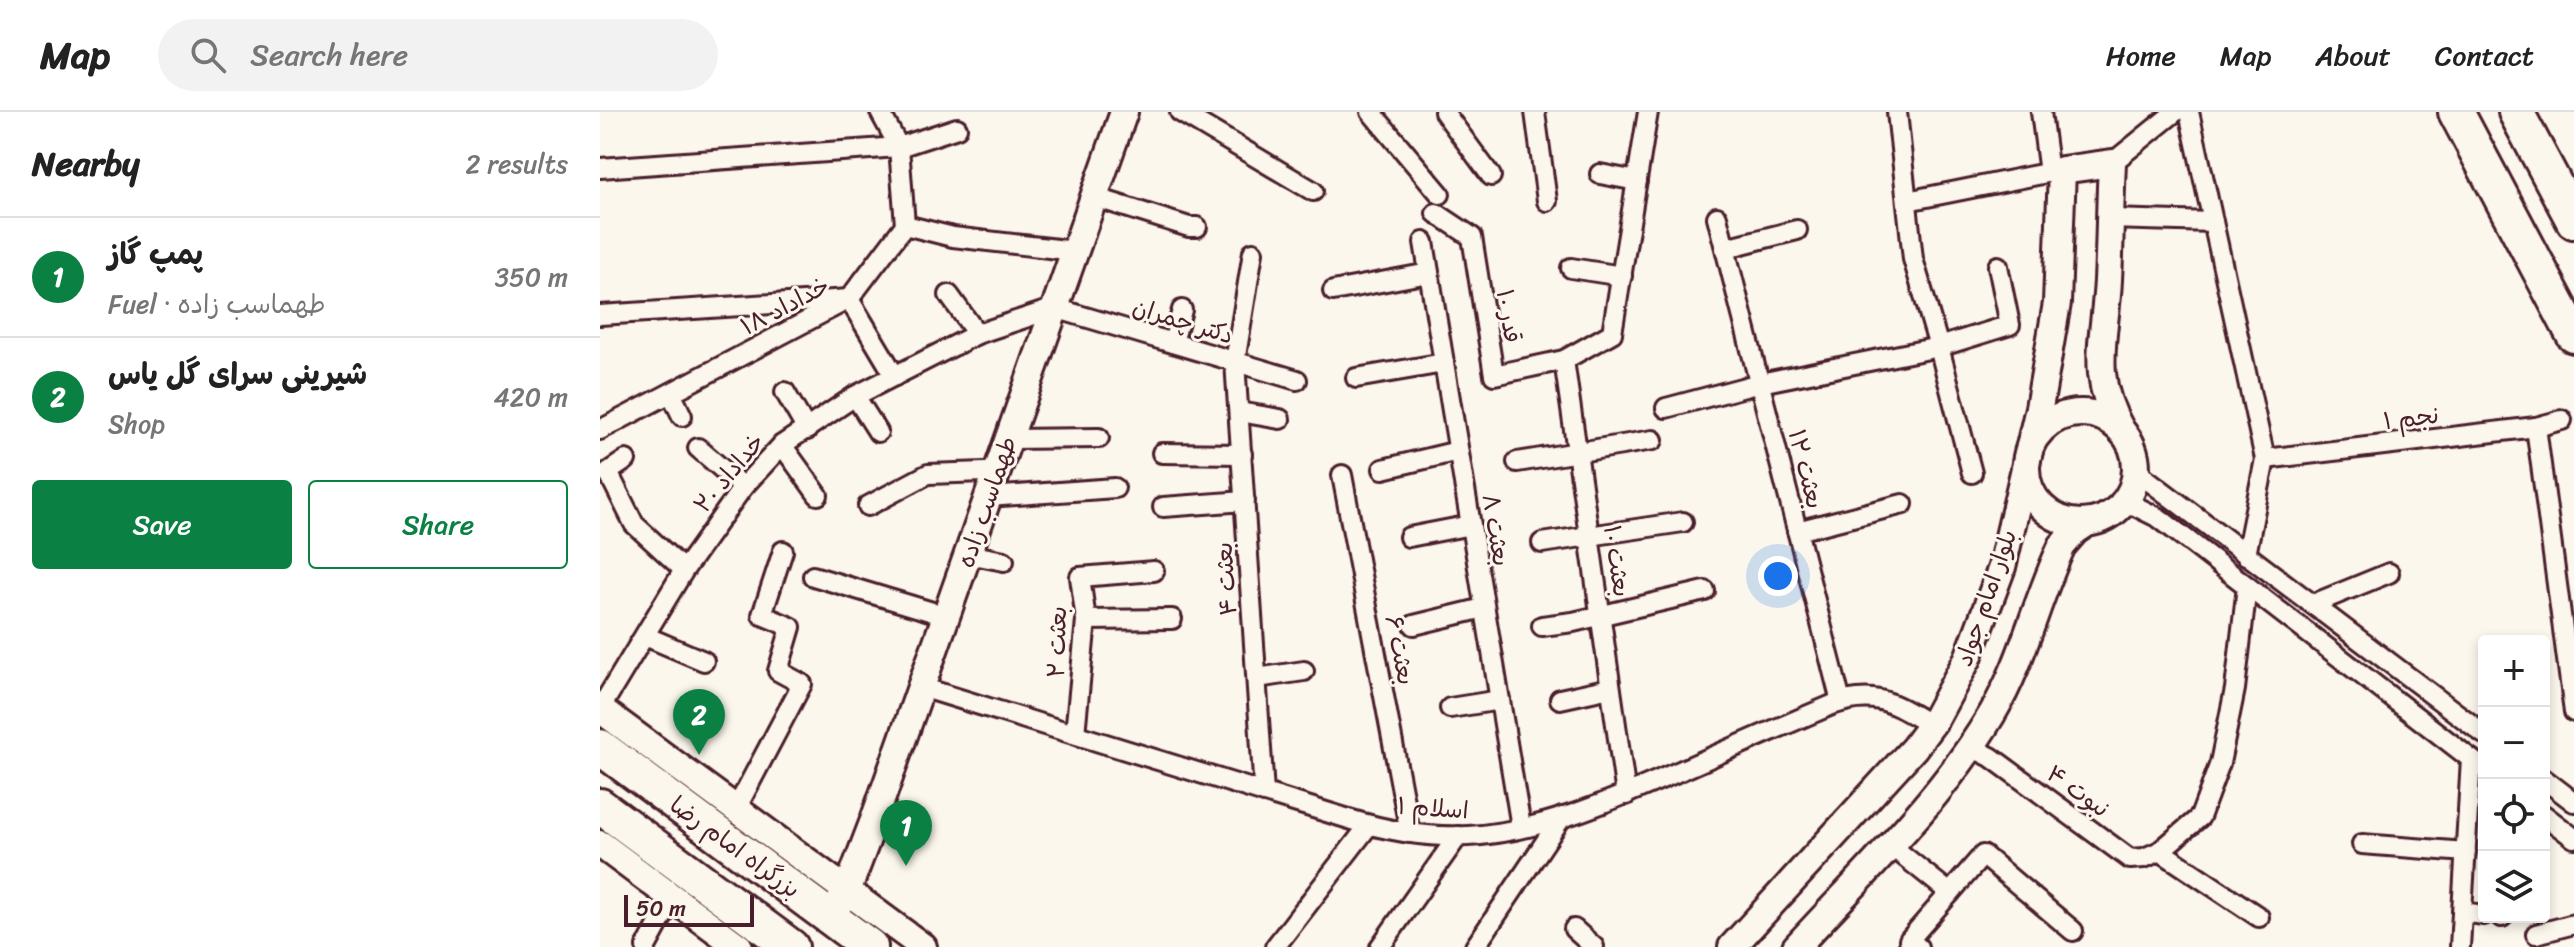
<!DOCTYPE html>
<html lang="en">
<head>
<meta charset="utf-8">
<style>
  body { margin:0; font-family:Sriracha,"Playpen Sans Arabic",sans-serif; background:#f2f2f2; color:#222 }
  .controls { position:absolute; right:24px; bottom:24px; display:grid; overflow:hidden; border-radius:8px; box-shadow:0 4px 12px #0003 }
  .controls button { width:72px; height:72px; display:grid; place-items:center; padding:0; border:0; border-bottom:2px solid #e0e0e0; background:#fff; color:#222; font:40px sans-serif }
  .scale { position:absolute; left:24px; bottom:20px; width:130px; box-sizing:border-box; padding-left:8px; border:4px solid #4a1f2b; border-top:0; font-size:22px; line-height:28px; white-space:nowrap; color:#4a1f2b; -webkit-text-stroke:6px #fbf7ec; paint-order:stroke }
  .you { position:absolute; left:1178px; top:464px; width:28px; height:28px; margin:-20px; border:6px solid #fff; border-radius:50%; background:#1a73e8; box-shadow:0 0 0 12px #1a73e833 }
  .badge { display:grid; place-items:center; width:52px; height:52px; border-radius:50%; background:#0b8043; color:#fff; font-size:26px; font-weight:700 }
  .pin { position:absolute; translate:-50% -66px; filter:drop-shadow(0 2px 4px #0008) }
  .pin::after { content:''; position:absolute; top:42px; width:28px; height:24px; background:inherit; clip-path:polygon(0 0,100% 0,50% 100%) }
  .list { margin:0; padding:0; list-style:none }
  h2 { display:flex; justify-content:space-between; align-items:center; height:104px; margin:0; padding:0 32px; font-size:34px }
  h2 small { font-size:26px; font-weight:400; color:#767676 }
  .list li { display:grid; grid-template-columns:52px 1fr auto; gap:24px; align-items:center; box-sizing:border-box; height:120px; padding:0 32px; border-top:2px solid #e0e0e0 }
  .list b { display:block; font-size:30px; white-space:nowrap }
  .list p { margin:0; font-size:26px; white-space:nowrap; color:#767676 }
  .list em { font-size:26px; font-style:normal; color:#767676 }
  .actions { display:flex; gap:16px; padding:24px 32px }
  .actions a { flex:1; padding:18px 0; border:2px solid #0b8043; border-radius:8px; text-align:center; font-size:28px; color:#0b8043 }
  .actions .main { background:#0b8043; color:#fff }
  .icon { flex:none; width:44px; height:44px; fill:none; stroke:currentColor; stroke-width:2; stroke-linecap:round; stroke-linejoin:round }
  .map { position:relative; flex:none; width:1974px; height:835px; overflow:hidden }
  header { display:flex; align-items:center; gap:48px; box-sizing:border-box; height:112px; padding:0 40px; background:#fff; border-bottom:2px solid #e0e0e0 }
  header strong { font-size:38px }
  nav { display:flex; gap:44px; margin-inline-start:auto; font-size:28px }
  .search { width:560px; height:72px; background:#f2f2f2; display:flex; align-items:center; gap:20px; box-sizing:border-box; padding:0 28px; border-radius:44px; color:#767676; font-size:30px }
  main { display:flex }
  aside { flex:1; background:#fff }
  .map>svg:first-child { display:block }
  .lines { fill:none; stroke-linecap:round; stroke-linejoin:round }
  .street-casing { stroke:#4a1f2b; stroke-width:24 }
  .secondary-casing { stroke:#4a1f2b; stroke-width:32 }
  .highway-casing { stroke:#4a1f2b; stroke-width:40 }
  .street { stroke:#fbf7ec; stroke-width:18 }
  .secondary { stroke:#fbf7ec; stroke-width:26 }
  .highway { stroke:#fbf7ec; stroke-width:34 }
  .labels { text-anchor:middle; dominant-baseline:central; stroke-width:6; stroke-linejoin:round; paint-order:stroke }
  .street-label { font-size:24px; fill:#4a1f2b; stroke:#fbf7ec }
</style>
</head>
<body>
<header>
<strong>Map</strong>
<div class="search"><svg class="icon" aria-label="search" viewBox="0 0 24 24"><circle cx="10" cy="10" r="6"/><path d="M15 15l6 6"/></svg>Search here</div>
<nav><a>Home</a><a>Map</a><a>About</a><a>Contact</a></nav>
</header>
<main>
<aside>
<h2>Nearby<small>2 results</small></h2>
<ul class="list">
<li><span class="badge">1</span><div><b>پمپ گاز</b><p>Fuel · طهماسب زاده</p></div><em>350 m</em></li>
<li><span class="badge">2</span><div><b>شیرینی سرای گل یاس</b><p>Shop</p></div><em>420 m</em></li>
</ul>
<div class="actions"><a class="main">Save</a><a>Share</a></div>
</aside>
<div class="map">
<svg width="1974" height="835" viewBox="0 0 1974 835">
  <rect width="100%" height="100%" fill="#fbf7ec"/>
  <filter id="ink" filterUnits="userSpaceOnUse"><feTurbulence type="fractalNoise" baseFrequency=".0125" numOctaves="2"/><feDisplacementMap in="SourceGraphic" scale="16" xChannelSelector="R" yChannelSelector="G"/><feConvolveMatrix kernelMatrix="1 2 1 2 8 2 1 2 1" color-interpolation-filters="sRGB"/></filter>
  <g filter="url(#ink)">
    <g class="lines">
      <!-- street casing -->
      <g class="street-casing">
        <g id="street">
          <polyline points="580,0 713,79"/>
          <polyline points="771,0 840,82"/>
          <polyline points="844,0 891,64"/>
          <polyline points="935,0 947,89"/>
          <polyline points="1297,0 1313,147 1339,235 1372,361"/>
          <polyline points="1441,0 1449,61"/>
          <polyline points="1589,0 1665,347 1646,443"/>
          <polyline points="1512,51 1575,0"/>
          <polyline points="0,56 299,35 357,16"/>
          <polyline points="1000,62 1037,69"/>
          <polyline points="494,85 589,115 597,115"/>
          <polyline points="1307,89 1462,58"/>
          <polyline points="836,101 872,125 894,263 964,248 1012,221 1048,0"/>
          <polyline points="1117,105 1241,590"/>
          <polyline points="1509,107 1613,110"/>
          <polyline points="305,113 353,125 475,139"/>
          <polyline points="824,130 921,715"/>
          <polyline points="1126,136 1197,118"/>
          <polyline points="653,140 635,250 664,681"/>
          <polyline points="971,156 1022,164"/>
          <polyline points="733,179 829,161"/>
          <polyline points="349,183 377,222"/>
          <polyline points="0,203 249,187 295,264"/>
          <polyline points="573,231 582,198"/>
          <polyline points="964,248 1026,683"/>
          <polyline points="756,266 844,251"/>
          <polyline points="185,280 207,318"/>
          <polyline points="71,281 82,304"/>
          <polyline points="255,284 278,320"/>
          <polyline points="1066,296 1160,271 1339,235 1410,213 1398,154"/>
          <polyline points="639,300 680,307"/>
          <polyline points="1936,315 1974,600"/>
          <polyline points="0,318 249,187 305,113 299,35 280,0"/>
          <polyline points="409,327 499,326"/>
          <polyline points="182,333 218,383"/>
          <polyline points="98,336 143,375"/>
          <polyline points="562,341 642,342"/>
          <polyline points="1665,347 1936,315 1962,308"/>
          <polyline points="26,348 8,360 34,412 84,458"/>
          <polyline points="917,350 1053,328"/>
          <polyline points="783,357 858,339"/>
          <polyline points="1536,359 1884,622"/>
          <polyline points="742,363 810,721"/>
          <polyline points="388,385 515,376"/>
          <polyline points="1525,389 1559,406 1884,657"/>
          <polyline points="268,394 328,362 385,360 396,362"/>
          <polyline points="563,395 645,389"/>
          <polyline points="1197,419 1303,392"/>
          <polyline points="809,425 871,413"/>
          <polyline points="942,431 1083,410"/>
          <polyline points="368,442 404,449"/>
          <polyline points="213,464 346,504"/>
          <polyline points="1713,492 1789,461"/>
          <polyline points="486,508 572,507"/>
          <polyline points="814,513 884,496"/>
          <polyline points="942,514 973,510 1105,479"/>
          <polyline points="45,524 104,549"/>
          <polyline points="657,566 704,559"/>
          <path d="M321,575L749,707C788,719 827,726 868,724C943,720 1015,687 1082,658C1132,636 1182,614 1232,593C1276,577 1294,592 1331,613"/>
          <polyline points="960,587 1010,576"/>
          <polyline points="850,596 900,588"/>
          <polyline points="0,597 84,458 143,375 182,333 255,284 377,222 455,196 697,268"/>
          <polyline points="475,622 486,508 480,465 554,459"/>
          <polyline points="1371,635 1391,645 1530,747 1544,746 1560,739 1600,705 1620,651 1635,577 1647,474"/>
          <polyline points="1944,667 1974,690"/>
          <polyline points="136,697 202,572 178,559 191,515 162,503 183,439"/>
          <polyline points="1944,703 1974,726"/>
          <polyline points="1762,732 1866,740"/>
          <polyline points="1290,733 1350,781"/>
          <polyline points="1560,739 1659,805"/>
          <polyline points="1862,800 1884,803"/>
          <polyline points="1901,805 1902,805"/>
          <polyline points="974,817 994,835"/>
          <polyline points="1936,822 1974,812"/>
          <polyline points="46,835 73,786"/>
          <polyline points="675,835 769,713"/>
          <polyline points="780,835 858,724"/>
          <polyline points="875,835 962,705"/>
          <polyline points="1318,835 1309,828 1383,743 1473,819"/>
          <polyline points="1860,835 1871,647"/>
        </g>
      </g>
      <!-- secondary casing -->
      <g class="secondary-casing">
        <g id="secondary">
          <circle cx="1481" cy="356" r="55"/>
          <polyline points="0,597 323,835"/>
          <polyline points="0,732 139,835"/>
          <polyline points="230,805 247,779 273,711 524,0"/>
          <path d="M1132,835L1314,636L1334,609L1368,546L1402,455L1439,296L1457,191L1462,58L1512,51C1510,90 1510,129 1508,168C1505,228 1489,262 1521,318"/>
          <path d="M1196,835C1264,761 1340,689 1392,602C1423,550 1436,489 1462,434L1475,419L1487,411"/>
        </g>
      </g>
      <!-- highway casing -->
      <g class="highway-casing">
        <g id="highway">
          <polyline points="1856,0 1974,223"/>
          <polyline points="1916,0 1974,109"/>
          <polyline points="0,635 270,835"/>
          <polyline points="0,694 191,835"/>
        </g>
      </g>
      <!-- street -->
      <use href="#street" class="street"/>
      <!-- secondary -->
      <use href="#secondary" class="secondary"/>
      <!-- highway -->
      <use href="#highway" class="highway"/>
    </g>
  </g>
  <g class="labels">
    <!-- street labels -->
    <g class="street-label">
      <text transform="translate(185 194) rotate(-28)">خداداد ۱۸</text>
      <text transform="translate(909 204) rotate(81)">قدر ۱۰</text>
      <text transform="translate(583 209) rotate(17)">دکتر چمران</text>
      <text transform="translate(1811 306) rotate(-7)">نجم ۱</text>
      <text transform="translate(1206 357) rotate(76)">بعثت ۱۲</text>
      <text transform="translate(129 361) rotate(-50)">خداداد ۲۰</text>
      <text transform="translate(387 390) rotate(-71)">طهماسب زاده</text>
      <text transform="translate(896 418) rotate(81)">بعثت ۸</text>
      <text transform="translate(1017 449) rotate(82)">بعثت ۱۰</text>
      <text transform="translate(626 467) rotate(-94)">بعثت ۴</text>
      <text transform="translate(1386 486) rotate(-71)">بلوار امام جواد</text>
      <text transform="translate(457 530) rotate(-88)">بعثت ۲</text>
      <text transform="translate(800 538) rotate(79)">بعثت ۶</text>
      <text transform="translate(1478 679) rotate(36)">نبوت ۴</text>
      <text transform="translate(833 696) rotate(4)">اسلام ۱</text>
      <text transform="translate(135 735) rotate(36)">بزرگراه امام رضا</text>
    </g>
  </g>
</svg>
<div class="controls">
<button>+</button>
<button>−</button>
<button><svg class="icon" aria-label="locate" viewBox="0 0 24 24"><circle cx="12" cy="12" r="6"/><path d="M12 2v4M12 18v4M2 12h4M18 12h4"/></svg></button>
<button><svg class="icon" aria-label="layers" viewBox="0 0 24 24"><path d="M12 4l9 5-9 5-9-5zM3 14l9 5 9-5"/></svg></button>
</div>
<div class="scale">50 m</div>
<div class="you"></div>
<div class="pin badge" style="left:306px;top:754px">1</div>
<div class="pin badge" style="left:99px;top:643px">2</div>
</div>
</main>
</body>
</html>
